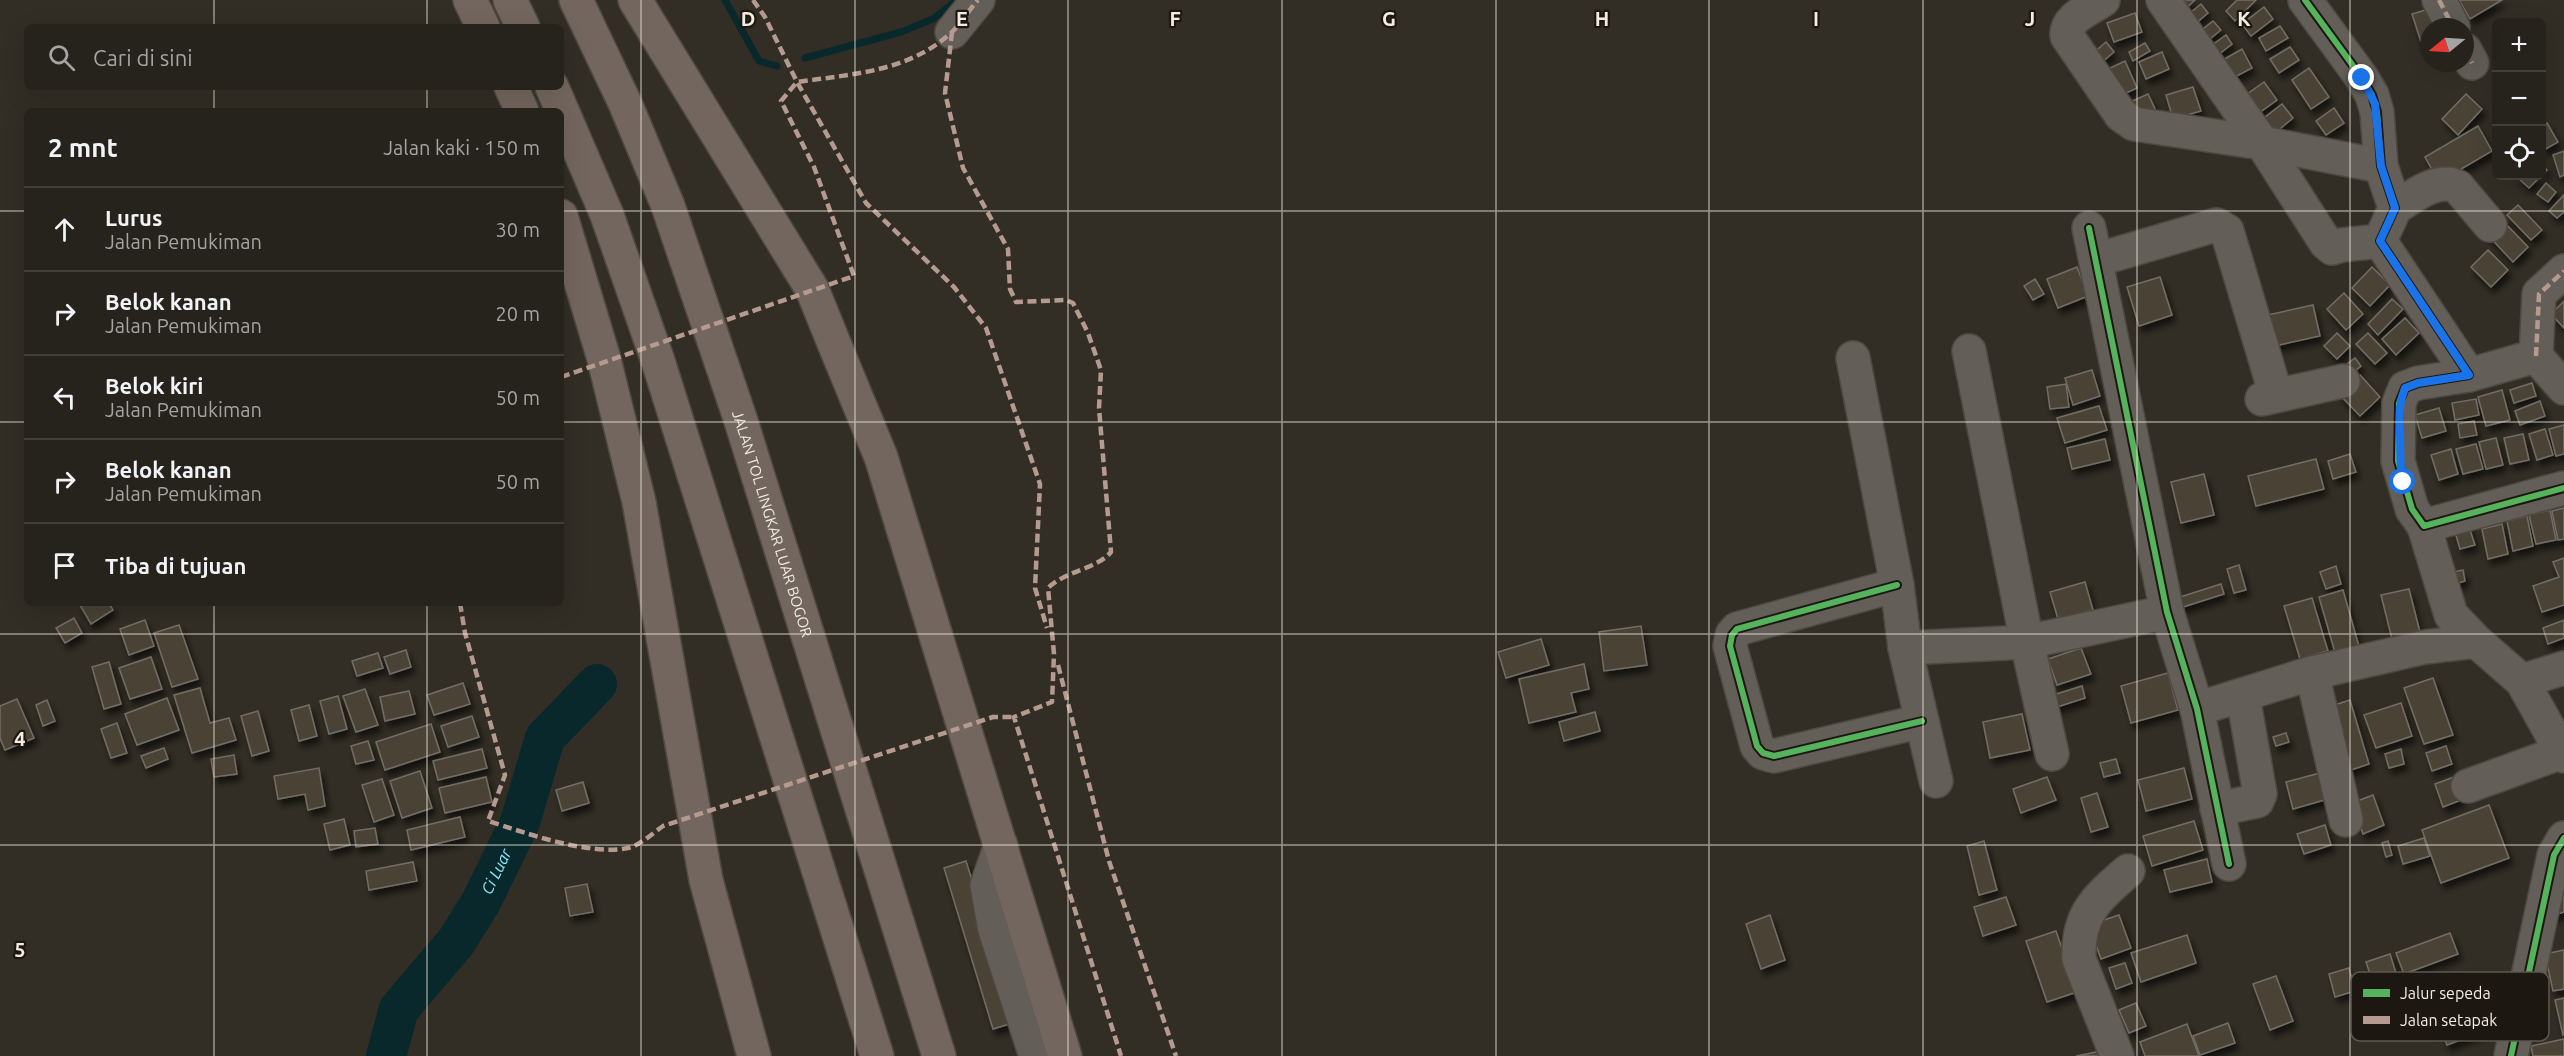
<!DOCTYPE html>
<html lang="id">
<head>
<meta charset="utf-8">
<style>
  body { margin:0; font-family:Ubuntu,sans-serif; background:#322f29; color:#f1f3f6 }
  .controls { position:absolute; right:18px; top:18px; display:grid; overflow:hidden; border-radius:9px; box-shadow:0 6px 24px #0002 }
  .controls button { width:54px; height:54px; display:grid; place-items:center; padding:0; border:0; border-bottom:2px solid #423f3b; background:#26221c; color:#f1f3f6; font:30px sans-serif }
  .compass { position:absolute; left:2420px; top:18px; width:54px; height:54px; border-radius:50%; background:#26221c; box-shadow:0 6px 24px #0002; rotate:252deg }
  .stop { position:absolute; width:18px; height:18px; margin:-14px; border:4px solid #1a73e8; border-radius:50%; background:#fff }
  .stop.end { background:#1a73e8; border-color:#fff; box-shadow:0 2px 6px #0008 }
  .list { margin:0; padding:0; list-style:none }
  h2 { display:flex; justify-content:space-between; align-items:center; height:78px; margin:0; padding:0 24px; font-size:26px }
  h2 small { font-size:20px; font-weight:400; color:#a4a4a3 }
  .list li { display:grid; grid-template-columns:39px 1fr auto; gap:18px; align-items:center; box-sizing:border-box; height:84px; padding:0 24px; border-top:2px solid #423f3b }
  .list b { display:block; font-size:22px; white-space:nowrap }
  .list p { margin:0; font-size:20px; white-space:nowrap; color:#a4a4a3 }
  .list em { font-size:20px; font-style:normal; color:#a4a4a3 }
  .icon { flex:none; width:33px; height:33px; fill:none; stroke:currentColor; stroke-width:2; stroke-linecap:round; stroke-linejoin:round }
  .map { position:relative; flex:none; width:2564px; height:1056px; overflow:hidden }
  .search { position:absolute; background:#26221c; box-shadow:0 6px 24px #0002; left:24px; top:24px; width:540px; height:66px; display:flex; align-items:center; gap:15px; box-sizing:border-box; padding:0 21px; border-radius:9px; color:#a4a4a3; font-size:22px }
  .panel { position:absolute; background:#26221c; box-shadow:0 6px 24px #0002; left:24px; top:108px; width:540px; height:498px; border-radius:9px }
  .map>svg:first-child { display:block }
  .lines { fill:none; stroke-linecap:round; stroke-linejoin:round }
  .stream { stroke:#08282c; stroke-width:7 }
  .river { stroke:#08282c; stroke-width:40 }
  .building { fill:#484236; stroke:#726e66; stroke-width:1.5; filter:url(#shadow) }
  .minor-casing { stroke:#4d4941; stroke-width:36 }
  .highway-casing { stroke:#4d4941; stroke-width:36 }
  .minor { stroke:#635f58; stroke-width:33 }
  .highway { stroke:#73665e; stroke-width:33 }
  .quiet { stroke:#b69a8f; stroke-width:4.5; stroke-dasharray:9 4.5; stroke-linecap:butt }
  .cycleway-casing { stroke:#1c1811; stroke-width:10 }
  .cycleway { stroke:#56b35d; stroke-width:6 }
  .route { stroke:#1a73e8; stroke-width:8 }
  .grid { fill:none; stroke:#f2ece2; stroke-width:1.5; stroke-opacity:0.55 }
  .labels { text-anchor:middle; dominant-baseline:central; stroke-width:4.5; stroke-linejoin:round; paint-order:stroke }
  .street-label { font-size:15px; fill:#f2ece2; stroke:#1c1811 }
  .water-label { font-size:16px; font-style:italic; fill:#88ebfe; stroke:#1c1811 }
  .key { fill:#1c1811; stroke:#5c5850; stroke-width:1.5 }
  .key-label { font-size:16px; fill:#f2ece2 }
  .grid-label { font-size:20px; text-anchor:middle; font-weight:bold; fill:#f2ece2; stroke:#1c1811; stroke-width:4.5; stroke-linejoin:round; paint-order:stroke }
</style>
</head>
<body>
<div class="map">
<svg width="2564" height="1056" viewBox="0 0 2564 1056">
  <defs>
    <filter id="shadow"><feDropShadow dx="3.5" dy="6" stdDeviation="3" flood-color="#0009"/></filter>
  </defs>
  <rect width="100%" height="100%" fill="#322e25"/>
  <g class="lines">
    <!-- stream -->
    <g class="stream">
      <polyline points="725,0 759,61 777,66"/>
      <polyline points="805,58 901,32 933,19 957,0"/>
    </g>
    <!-- river -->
    <path class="river" id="s1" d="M386,1056L399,1009L456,942L481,902L520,822L545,738L597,684"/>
  </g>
  <!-- building -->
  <g class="building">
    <polygon points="2184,0 2195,0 2181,13 2176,7"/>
    <polygon points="2237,0 2256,0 2235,21 2226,11"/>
    <polygon points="2459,0 2502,0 2470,19"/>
    <polygon points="2201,4 2208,13 2193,26 2185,17"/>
    <polygon points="2439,6 2446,27 2429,27 2429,43 2422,45 2412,14"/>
    <polygon points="2264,7 2273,19 2251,36 2242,24"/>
    <polygon points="2135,13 2142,32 2114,42 2107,23"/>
    <polygon points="2213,21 2221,30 2205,43 2198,33"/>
    <polygon points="2280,26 2288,38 2266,51 2259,38"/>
    <polygon points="2226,35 2232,44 2214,58 2208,48"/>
    <polygon points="2106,42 2114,52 2100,64 2092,54"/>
    <polygon points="2145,43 2150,51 2133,61 2129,52"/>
    <polygon points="2290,47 2299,60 2279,73 2270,59"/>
    <polygon points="2242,49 2252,68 2231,79 2221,61"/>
    <polygon points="2162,52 2169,69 2146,79 2139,62"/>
    <polygon points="2125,61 2137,88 2120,96 2108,69"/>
    <polygon points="2309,68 2329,97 2311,109 2292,80"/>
    <polygon points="2264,82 2277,100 2259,113 2246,95"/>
    <polygon points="2193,87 2201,111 2173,119 2166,95"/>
    <polygon points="2148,94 2157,113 2139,121 2130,102"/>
    <polygon points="2466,94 2482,109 2458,135 2442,119"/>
    <polygon points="2282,104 2293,118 2275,133 2264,118"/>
    <polygon points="2334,108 2344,123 2326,135 2316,121"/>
    <polygon points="2547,123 2558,142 2544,150 2542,146 2542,126"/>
    <polygon points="2478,126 2492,151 2439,182 2425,157"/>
    <polygon points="2564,151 2564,175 2560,177 2553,155"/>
    <polygon points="2542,164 2547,170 2529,188 2516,176 2542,176"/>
    <polygon points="2546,183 2556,192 2548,202 2537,194"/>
    <polygon points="2564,195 2564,212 2557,218 2549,211"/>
    <polygon points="2518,205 2542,230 2531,240 2507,215"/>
    <polygon points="2501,219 2528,247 2513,262 2486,233"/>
    <polygon points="2488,250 2508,270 2491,287 2471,267"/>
    <polygon points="2077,267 2088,296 2058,308 2047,279"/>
    <polygon points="2372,267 2390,285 2370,306 2352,288"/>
    <polygon points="2160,277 2172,315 2139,326 2127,287"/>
    <polygon points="2035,279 2044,294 2033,300 2024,286"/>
    <polygon points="2344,293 2363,314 2346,330 2327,309"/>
    <polygon points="2392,299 2403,309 2378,335 2368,324"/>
    <polygon points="2564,301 2564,328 2551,314"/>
    <polygon points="2313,305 2320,336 2270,347 2263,316"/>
    <polygon points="2405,318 2419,333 2396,355 2382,339"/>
    <polygon points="2337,333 2350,346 2337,359 2324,346"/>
    <polygon points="2368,333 2387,353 2375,364 2356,344"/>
    <polygon points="2355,358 2361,366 2350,375 2343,367"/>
    <polygon points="2092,370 2100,396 2073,405 2065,378"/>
    <polygon points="2360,375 2380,397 2360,416 2339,394"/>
    <polygon points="2532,383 2536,396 2514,403 2510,390"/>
    <polygon points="2066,384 2069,407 2050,409 2047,387"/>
    <polygon points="2502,390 2510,420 2486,426 2478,397"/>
    <polygon points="2476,399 2479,415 2455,420 2452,403"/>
    <polygon points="2540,401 2545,416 2520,425 2515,411"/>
    <polygon points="2099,406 2107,430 2065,443 2057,418"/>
    <polygon points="2439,408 2446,431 2422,438 2415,415"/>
    <polygon points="2474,421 2477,435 2460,438 2458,424"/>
    <polygon points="2564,425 2564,454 2556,456 2549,429"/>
    <polygon points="2545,429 2553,455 2537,460 2529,434"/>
    <polygon points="2523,434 2529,460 2510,464 2504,438"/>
    <polygon points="2496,438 2503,465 2486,469 2479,442"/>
    <polygon points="2105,439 2110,460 2072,469 2067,448"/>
    <polygon points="2476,444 2483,469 2463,474 2456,449"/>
    <polygon points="2451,449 2458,474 2439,480 2431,455"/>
    <polygon points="2350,454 2356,472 2333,479 2328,461"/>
    <polygon points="2316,459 2324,489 2256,506 2248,476"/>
    <polygon points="2204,474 2214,515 2181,523 2171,482"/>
    <polygon points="2564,508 2564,539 2558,540 2552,511"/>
    <polygon points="2550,510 2556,540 2536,544 2529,515"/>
    <polygon points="2527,516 2533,546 2513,551 2507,521"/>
    <polygon points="2467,521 2475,545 2460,549 2453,525"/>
    <polygon points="2502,524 2508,554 2488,559 2482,529"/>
    <polygon points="2564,558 2564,605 2542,612 2533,586 2559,577 2553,562"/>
    <polygon points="2239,565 2246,590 2234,593 2227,569"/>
    <polygon points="2336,566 2341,584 2326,589 2320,572"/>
    <polygon points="2463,570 2465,581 2455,584 2452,572"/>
    <polygon points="2085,582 2093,610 2058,619 2050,592"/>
    <polygon points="2221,584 2224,594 2180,608 2177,598"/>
    <polygon points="2409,589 2422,640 2394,647 2381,595"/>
    <polygon points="2343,590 2360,650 2336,656 2319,597"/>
    <polygon points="2312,598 2328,651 2300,659 2284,606"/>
    <polygon points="84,603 109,603 113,610 91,624 80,605"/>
    <polygon points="74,618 82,633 65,643 56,628"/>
    <polygon points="145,620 154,646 129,655 120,629"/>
    <polygon points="2564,620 2564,638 2548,644 2543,628"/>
    <polygon points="179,625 198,679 172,687 154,633"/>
    <polygon points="1641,626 1647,665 1604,671 1599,632"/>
    <polygon points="1541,639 1549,665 1506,678 1498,652"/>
    <polygon points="2081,648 2091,674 2057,685 2048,659"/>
    <polygon points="406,650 411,667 390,674 384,657"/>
    <polygon points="378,653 383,668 357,676 352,661"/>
    <polygon points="151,657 162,689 130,699 119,668"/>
    <polygon points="109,662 121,704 104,709 92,667"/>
    <polygon points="1584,664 1589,689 1571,693 1576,712 1529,723 1519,679"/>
    <polygon points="2168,673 2178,710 2131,723 2121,686"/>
    <polygon points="2433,678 2453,735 2424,744 2404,688"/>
    <polygon points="463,683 470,704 434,715 427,695"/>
    <polygon points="2082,686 2085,698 2054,708 2050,696"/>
    <polygon points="200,688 210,723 229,718 236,740 192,753 174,695"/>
    <polygon points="365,689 378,725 356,732 343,696"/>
    <polygon points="409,691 415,714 385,721 380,697"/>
    <polygon points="338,696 347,729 329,734 320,701"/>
    <polygon points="167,698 179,730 137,745 125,714"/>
    <polygon points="17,699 34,738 5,750 0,738 0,706"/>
    <polygon points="47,700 55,721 43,726 36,705"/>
    <polygon points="2350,700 2369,764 2342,773 2322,709"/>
    <polygon points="2401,703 2412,736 2376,748 2364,715"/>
    <polygon points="309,705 317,736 299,741 291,710"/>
    <polygon points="258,711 269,751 252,756 241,716"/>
    <polygon points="1595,712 1600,731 1564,741 1559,722"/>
    <polygon points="2022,714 2030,750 1990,758 1983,722"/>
    <polygon points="472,716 479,737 448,747 441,726"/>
    <polygon points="117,723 127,753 111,758 101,729"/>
    <polygon points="431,724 440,752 385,770 376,742"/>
    <polygon points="2286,733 2289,742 2276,746 2273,737"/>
    <polygon points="368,741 374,760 356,764 351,746"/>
    <polygon points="2446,746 2452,764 2432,771 2426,753"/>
    <polygon points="164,748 168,759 146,768 141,756"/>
    <polygon points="482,749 487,768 438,780 433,761"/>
    <polygon points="2401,749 2404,764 2389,768 2385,754"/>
    <polygon points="234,755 237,774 214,777 211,759"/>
    <polygon points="2116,759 2120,773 2104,777 2100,763"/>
    <polygon points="319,768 325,806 308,810 305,794 278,799 274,776"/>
    <polygon points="2184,768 2192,799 2146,811 2138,780"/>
    <polygon points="420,771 432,808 402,818 390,781"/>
    <polygon points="2320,773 2328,799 2293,809 2286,782"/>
    <polygon points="486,777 492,802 445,813 439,788"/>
    <polygon points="2047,777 2056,800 2021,813 2013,789"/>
    <polygon points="2454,777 2461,800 2443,807 2435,784"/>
    <polygon points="382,779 394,815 374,822 362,785"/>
    <polygon points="583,782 589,803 562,811 556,790"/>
    <polygon points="2097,793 2108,827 2091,832 2081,798"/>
    <polygon points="2373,795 2384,825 2363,834 2352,803"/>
    <polygon points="2489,805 2509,858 2441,883 2422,830"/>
    <polygon points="460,817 465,837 411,850 407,830"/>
    <polygon points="344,819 350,845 330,850 324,824"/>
    <polygon points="2194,821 2203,850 2152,866 2143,836"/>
    <polygon points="2325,825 2331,845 2304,854 2297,834"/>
    <polygon points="375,828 378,844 356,847 354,831"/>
    <polygon points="2424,838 2430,856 2403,864 2398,846"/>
    <polygon points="1984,841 1997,890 1979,895 1967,846"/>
    <polygon points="2388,841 2392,855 2386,857 2382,843"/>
    <polygon points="2207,859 2212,882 2170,892 2164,870"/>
    <polygon points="966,861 1016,1022 993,1029 944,868"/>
    <polygon points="413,862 417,881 369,890 366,871"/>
    <polygon points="2564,868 2564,912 2548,917"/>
    <polygon points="587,884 593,912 570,916 565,888"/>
    <polygon points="2006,897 2016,925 1983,936 1974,907"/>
    <polygon points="1770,915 1785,960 1761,969 1746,924"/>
    <polygon points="2119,915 2131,948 2101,959 2089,925"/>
    <polygon points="2056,931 2077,992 2047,1002 2026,941"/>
    <polygon points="2450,933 2458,954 2404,974 2396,953"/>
    <polygon points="2187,935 2196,963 2141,982 2131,953"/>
    <polygon points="2564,950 2564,989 2553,991 2545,954"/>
    <polygon points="2390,954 2396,973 2372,980 2366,962"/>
    <polygon points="2125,963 2132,983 2116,989 2109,968"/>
    <polygon points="2349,968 2355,991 2335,997 2329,974"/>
    <polygon points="2276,976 2293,1021 2270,1030 2253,984"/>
    <polygon points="2564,998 2564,1034 2563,1035 2555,1000"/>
    <polygon points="2136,1003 2146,1026 2129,1033 2119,1010"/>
    <polygon points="2486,1011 2492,1028 2447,1045 2441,1029"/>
    <polygon points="2228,1023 2235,1043 2200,1055 2193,1036"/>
    <polygon points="2187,1024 2199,1056 2145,1056 2140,1042"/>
    <polygon points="2564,1039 2564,1056 2533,1056 2531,1046"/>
    <polygon points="2102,1051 2103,1056 2076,1056"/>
  </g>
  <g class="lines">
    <!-- minor casing -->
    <g class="minor-casing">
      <g id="minor">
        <path d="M2103,0C2090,9 2065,18 2067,36L2121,115L2134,124L2262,143L2381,166"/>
        <polyline points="2163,0 2262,143 2326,243 2332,248 2342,245 2380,241"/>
        <polyline points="2305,0 2362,78 2372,95 2377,112 2381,166 2395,208 2380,241 2469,375 2418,383 2405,388 2399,403 2398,461 2412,509 2424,526 2564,488"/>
        <polyline points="2439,0 2453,27"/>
        <polyline points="952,32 978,0"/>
        <polyline points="2465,50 2472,63"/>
        <path d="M2395,208C2412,197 2438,176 2458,187L2490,225"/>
        <polyline points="2089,228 2167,612 2197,709 2229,864"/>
        <polyline points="2096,260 2212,226 2217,225 2227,231 2276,395"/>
        <polyline points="1969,351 2027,642 2052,754"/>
        <polyline points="2536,356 2539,294 2564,271"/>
        <polyline points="1853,358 1897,585 1905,648 1936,781"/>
        <polyline points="2469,375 2536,356 2564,388"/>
        <polyline points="2262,399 2343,381"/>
        <polyline points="2424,526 2451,615 2476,641"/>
        <polyline points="1897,585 1737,629 1732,635 1730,646 1757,746 1763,753 1774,756 1922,721"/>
        <polyline points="1905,648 2027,642 2167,612"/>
        <polyline points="2564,668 2522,681 2564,756"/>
        <polyline points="2312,673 2346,820"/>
        <polyline points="2197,709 2312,673 2425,647 2476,641 2522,681"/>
        <polyline points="2468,786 2562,752"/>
        <polyline points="2217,809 2257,801 2260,794 2243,696"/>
        <polyline points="1001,845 987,885 995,930 1036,1056"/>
        <path d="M2117,1056L2079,959C2077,914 2097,898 2128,871"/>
        <polyline points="2511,1056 2554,855 2564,838"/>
      </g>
    </g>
    <!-- highway casing -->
    <g class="highway-casing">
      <g id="highway">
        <polyline points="470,0 483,27"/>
        <polyline points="510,0 523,27"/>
        <path id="s2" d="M576,0L625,103L668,206L740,418L939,1056"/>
        <polyline points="635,0 812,289 838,353 881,457 1065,1056"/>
        <polyline points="511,87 522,111"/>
        <polyline points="552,87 607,215 658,361 877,1056"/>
        <polyline points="561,216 604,359 639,502 706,880 754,1056"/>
      </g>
    </g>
    <!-- minor -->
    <use href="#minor" class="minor"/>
    <!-- highway -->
    <use href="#highway" class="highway"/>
    <!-- quiet -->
    <g class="quiet">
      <polyline points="753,0 765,17 797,82 866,203 954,287 986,328 1040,484 1035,588 1047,628"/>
      <polyline points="2439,0 2453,27"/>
      <path d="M952,32L945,93L963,168L1008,249L1010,289L1016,302L1066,300L1073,303L1088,333L1101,370L1099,408L1111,552C1097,569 1067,570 1048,588L1054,654L1052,702L1014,717L1121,1056"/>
      <polyline points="2465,50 2472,63"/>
      <polyline points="2536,356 2539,294 2564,271"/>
      <path d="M561,377L854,276L814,167L781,101L797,82C852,74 909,72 952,32C961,23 969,10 978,0"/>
      <path d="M460,603L465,633L505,775L488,821C526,833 589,856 628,848C639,846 653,833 663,826L993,717H1014"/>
      <polyline points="1058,665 1109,861 1176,1056"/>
    </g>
    <!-- cycleway casing -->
    <g class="cycleway-casing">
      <g id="cycleway">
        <polyline points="2305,0 2362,78 2372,95 2377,112 2381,166 2395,208 2380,241 2469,375 2418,383 2405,388 2399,403 2398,461 2412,509 2424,526 2564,488"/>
        <polyline points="2089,228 2167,612 2197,709 2229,864"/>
        <polyline points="1897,585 1737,629 1732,635 1730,646 1757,746 1763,753 1774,756 1922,721"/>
        <polyline points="2511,1056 2554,855 2564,838"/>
      </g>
    </g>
    <!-- cycleway -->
    <use href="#cycleway" class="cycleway"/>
  </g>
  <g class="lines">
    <!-- route -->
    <path class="route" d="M2362,78L2375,104L2381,166L2395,208L2380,241L2469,375L2418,383L2405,388C2398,405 2400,417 2400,434C2401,452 2399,464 2403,482"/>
  </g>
  <!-- grid -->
  <path class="grid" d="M214,0V27M427,0V27M641,0V1056M855,0V1056M1068,0V1056M1282,0V1056M1496,0V1056M1709,0V1056M1923,0V1056M2137,0V1056M2350,0V1056M214,87V111M427,87V111M0,211H27M561,211H2564M0,422H27M561,422H2564M214,603V1056M427,603V1056M0,634H2564M0,845H2564"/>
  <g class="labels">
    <!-- street labels -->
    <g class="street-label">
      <text stroke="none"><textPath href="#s2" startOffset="560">JALAN TOL LINGKAR LUAR BOGOR</textPath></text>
    </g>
    <!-- water labels -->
    <g class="water-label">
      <text stroke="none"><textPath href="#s1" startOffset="218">Ci Luar</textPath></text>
    </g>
  </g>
  <!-- legend -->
  <rect x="2351" y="972" width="198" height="69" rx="9" class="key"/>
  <rect x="2363" y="989" width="27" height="8" fill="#56b35d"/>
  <rect x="2363" y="1016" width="27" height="8" fill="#b69a8f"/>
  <g class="key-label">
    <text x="2400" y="999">Jalur sepeda</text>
    <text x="2400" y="1026">Jalan setapak</text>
  </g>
  <g class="grid-label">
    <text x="748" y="26">D</text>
    <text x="962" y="26">E</text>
    <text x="1175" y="26">F</text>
    <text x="1389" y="26">G</text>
    <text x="1602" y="26">H</text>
    <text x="1816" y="26">I</text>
    <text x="2030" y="26">J</text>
    <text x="2244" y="26">K</text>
    <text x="20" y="746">4</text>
    <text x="20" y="957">5</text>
  </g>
</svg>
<div class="controls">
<button>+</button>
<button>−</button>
<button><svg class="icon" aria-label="locate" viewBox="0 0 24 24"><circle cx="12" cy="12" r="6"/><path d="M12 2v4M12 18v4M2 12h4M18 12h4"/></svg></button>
</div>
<svg class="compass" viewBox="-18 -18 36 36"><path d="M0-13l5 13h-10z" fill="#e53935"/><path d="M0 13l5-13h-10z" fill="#a4a4a3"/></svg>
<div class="stop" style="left:2403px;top:482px"></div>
<div class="stop end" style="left:2362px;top:78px"></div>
<div class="search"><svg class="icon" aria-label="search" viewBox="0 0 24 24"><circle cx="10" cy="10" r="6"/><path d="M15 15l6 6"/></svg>Cari di sini</div>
<section class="panel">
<h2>2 mnt<small>Jalan kaki · 150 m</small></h2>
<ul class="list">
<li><svg class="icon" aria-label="ahead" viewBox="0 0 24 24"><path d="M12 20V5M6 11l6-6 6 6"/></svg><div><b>Lurus</b><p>Jalan Pemukiman</p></div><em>30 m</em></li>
<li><svg class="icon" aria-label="right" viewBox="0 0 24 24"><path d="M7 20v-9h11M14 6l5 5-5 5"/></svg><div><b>Belok kanan</b><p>Jalan Pemukiman</p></div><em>20 m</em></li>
<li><svg class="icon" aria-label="left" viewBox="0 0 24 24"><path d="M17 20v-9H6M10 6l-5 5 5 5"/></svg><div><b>Belok kiri</b><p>Jalan Pemukiman</p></div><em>50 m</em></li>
<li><svg class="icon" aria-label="right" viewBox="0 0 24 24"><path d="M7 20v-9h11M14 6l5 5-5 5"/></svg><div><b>Belok kanan</b><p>Jalan Pemukiman</p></div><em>50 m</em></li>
<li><svg class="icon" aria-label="arrive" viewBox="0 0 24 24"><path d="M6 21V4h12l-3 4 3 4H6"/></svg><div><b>Tiba di tujuan</b></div></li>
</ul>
</section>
</div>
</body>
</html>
